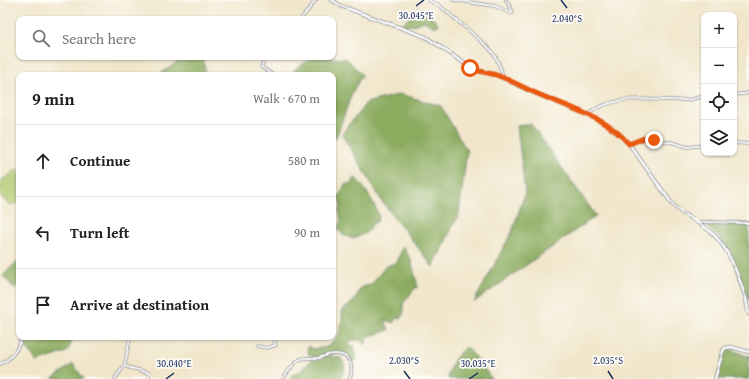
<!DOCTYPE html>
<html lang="en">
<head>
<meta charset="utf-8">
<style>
  body { margin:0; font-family:"Gentium Book Plus",serif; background:#f2f2f2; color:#222 }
  .controls { position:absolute; right:12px; top:12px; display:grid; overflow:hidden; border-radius:8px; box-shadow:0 1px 3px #0004 }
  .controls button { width:36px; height:36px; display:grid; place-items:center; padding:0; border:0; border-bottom:1px solid #e0e0e0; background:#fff; color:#222; font:20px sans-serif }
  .stop { position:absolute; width:12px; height:12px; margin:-9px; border:3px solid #ea580c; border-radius:50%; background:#fff }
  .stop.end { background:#ea580c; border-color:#fff; box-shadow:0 1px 4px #0008 }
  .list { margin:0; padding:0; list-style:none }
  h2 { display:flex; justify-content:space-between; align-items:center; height:52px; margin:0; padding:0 16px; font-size:17px }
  h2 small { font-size:13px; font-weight:400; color:#767676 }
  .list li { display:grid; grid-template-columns:26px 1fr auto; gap:12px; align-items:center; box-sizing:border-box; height:72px; padding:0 16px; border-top:1px solid #e0e0e0 }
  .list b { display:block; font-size:15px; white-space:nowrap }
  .list em { font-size:13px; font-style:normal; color:#767676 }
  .icon { flex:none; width:22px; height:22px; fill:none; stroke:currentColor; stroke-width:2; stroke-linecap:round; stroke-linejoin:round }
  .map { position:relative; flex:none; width:749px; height:379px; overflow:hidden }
  .search { position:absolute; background:#fff; box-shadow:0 1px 3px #0004; left:16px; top:16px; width:320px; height:44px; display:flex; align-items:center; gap:10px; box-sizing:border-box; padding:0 14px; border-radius:8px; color:#767676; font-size:15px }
  .panel { position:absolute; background:#fff; box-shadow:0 1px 3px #0004; left:16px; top:72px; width:320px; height:268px; border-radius:8px }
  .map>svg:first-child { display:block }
  .green { fill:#afc66a; stroke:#657a64 }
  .forest { fill:#8bab5e; stroke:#536d5e }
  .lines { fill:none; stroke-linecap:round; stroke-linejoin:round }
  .street-casing { stroke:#868a94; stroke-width:3.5 }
  .secondary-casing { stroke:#868a94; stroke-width:4 }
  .street { stroke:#fff; stroke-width:2 }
  .secondary { stroke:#fff; stroke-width:2.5 }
  .route { stroke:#ea580c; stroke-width:5 }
  .ticks { fill:none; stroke:#1b2f5e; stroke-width:1.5 }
  .ticks-label { font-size:10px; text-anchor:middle; fill:#1b2f5e; stroke:#fdfcf7; stroke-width:3.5; stroke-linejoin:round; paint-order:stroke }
</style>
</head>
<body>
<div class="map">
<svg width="749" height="379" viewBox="0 0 749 379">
  <rect width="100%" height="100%" fill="#fdfcf7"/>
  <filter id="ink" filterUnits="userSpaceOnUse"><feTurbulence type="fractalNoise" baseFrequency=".025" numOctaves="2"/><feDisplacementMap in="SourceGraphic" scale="8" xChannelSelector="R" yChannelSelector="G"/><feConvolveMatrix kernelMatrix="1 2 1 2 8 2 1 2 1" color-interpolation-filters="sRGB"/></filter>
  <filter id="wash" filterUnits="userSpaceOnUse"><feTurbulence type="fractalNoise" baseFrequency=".012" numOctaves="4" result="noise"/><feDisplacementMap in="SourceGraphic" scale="16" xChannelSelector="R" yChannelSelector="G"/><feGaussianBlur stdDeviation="0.9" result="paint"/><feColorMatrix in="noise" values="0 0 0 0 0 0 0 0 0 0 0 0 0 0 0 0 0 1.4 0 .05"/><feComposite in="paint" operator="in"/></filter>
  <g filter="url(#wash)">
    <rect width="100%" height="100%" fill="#f1e6cb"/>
    <!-- green -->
    <polygon class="green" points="19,168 19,203 9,205 0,195 0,181"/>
    <!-- forest -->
    <g class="forest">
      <path d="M419,9L436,21L439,25L434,27L424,21C416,24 409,27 401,25Z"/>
      <polygon points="185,57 203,57 206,75 158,75"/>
      <polygon points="314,57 347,59 362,75 352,93 336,138 333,134 333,75 291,75 296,68"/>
      <polygon points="400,94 441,106 467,151 459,214 433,267 383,203 342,134 366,103"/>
      <polygon points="531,124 596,216 474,302 512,232 525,193 517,126"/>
      <path d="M355,178C363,183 377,208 379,217L377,222L372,224C370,233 361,235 353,239L343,235L338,229L341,220L339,210L341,207L339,197L345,184H351L352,180Z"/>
      <polygon points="749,223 749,301 730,252 718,236 712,231 705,224"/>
      <path d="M403,246L411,260L418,287L415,288L403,304L404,312L401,318H396L393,323L385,320L389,330L368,337L365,345L363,341L358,340L349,341L351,346H355L354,351L357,355L354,362C350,360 348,355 343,354C331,351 320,361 309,355L307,348L310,346L313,349C316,348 320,348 323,348C340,343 343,325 342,311L355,300L361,287L371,285L385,267L397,262Z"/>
      <polygon points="17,261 19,263 19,285 15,289 3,276"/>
      <polygon points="24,337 74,337 67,352 37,362 23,342"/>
      <path d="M464,348H468L492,379H448C449,367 455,357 464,348Z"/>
      <polygon points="728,348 747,356 749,355 749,379 718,379 724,353"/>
      <path d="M326,356L341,358C347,365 345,373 339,379H290L292,375L301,371L311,360H320Z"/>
      <polygon points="73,364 84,379 52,379"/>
    </g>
  </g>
  <g filter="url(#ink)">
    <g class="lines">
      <!-- street casing -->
      <g class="street-casing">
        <g id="street">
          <path d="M428,0L439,5L489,48C497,57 501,66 503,78"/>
          <polyline points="453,0 495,6 511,13 513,12 506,0"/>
          <polyline points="301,19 316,0"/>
          <polyline points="265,57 261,67 273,75"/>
          <polyline points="734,95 749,93"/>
          <path d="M587,115C618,91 651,102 686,100C692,100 698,97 704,96"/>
          <polyline points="734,143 749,144"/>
          <polyline points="629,144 646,138 657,141 671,142 688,147 704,145"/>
          <polyline points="699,222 749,223"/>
          <polyline points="257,346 267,348 276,345 273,337"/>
          <path d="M0,364C13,359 17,348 23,337"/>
          <polyline points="124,366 149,373 149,379"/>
          <polyline points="115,379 125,364 130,337"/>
          <path d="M283,379C287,373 293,363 299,360C305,356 311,359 318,358C323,357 327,354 333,354C350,353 354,365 350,379"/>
        </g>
      </g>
      <!-- secondary casing -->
      <g class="secondary-casing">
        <g id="secondary">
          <path d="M332,0L341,6L426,37L474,70L497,75L532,92L597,119L618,133L629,144L673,205C684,217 701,222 713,234C728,248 739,276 745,296C747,302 747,308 749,314"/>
          <polyline points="715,379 723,351 725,348 732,347 749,352"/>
        </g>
      </g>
      <!-- street -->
      <use href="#street" class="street"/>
      <!-- secondary -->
      <use href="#secondary" class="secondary"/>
    </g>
  </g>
  <g class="lines" filter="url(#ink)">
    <!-- route -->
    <path class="route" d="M470,68C478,72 488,72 496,75C511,80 524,88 538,94C570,108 606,117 629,144L644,138L654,140"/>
  </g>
  <!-- ticks -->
  <path class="ticks" d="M561,0L567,8M416,6L424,0M404,371L410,379M608,371L613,379M166,379L174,373M469,379L478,373"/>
  <g class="ticks-label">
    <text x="416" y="19">30.045°E</text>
    <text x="567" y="22">2.040°S</text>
    <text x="404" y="364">2.030°S</text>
    <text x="608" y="364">2.035°S</text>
    <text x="174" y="367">30.040°E</text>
    <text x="478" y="367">30.035°E</text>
  </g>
</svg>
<div class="controls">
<button>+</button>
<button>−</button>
<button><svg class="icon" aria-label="locate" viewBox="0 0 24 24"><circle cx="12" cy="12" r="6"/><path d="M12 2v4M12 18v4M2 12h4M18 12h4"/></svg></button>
<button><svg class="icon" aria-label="layers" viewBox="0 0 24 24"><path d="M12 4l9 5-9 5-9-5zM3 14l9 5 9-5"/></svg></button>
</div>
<div class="stop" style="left:470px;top:68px"></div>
<div class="stop end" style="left:654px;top:140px"></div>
<div class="search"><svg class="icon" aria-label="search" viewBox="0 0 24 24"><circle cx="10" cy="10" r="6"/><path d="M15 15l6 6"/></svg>Search here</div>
<section class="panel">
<h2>9 min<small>Walk · 670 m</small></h2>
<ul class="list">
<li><svg class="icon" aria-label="ahead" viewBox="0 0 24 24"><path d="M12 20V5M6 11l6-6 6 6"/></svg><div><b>Continue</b></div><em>580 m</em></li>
<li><svg class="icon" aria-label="left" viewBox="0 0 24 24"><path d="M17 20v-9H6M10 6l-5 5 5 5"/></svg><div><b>Turn left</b></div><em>90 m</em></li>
<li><svg class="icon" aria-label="arrive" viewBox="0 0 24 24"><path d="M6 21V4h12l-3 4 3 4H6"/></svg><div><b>Arrive at destination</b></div></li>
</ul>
</section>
</div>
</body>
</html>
